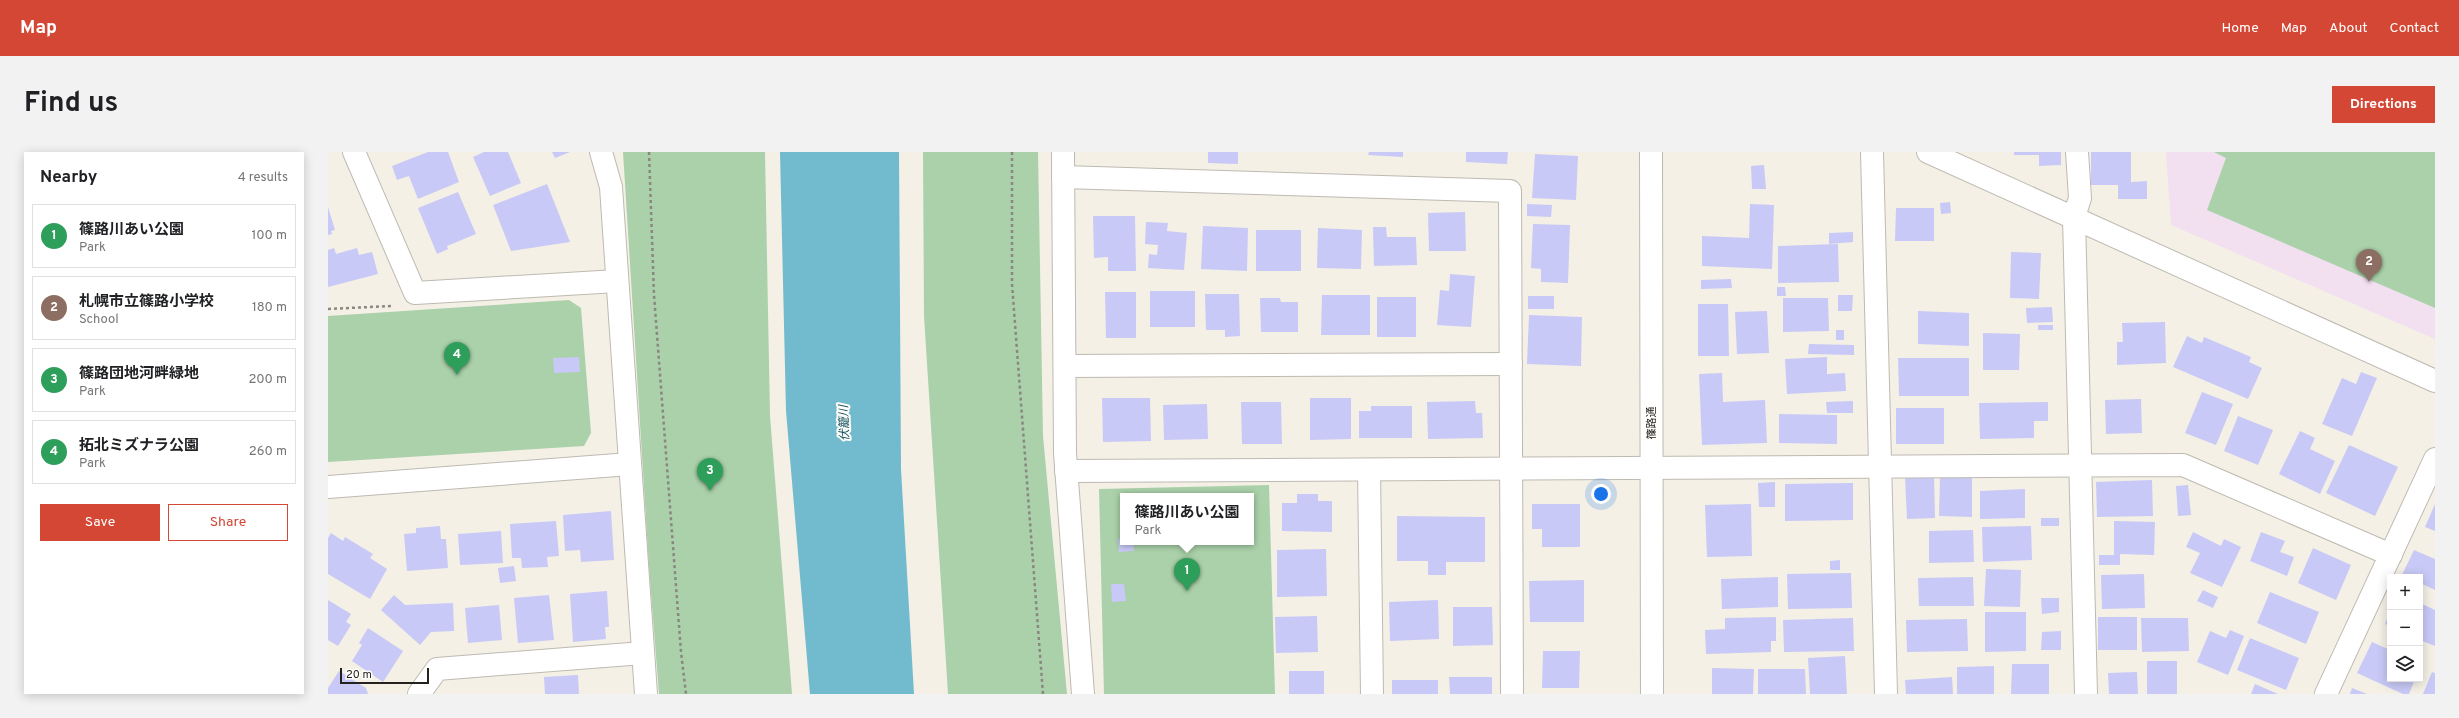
<!DOCTYPE html>
<html lang="en">
<head>
<meta charset="utf-8">
<style>
  body { margin:0; font-family:Overpass,"Noto Sans JP",sans-serif; background:#f2f2f2; color:#202124 }
  .controls { position:absolute; right:12px; bottom:12px; display:grid; overflow:hidden; border-radius:0px; box-shadow:0 2px 10px #0003 }
  .controls button { width:36px; height:36px; display:grid; place-items:center; padding:0; border:0; border-bottom:1px solid #e0e0e0; background:#fff; color:#202124; font:20px sans-serif }
  .scale { position:absolute; left:12px; bottom:10px; width:89px; box-sizing:border-box; padding-left:4px; border:2px solid #23221e; border-top:0; font-size:11px; line-height:14px; white-space:nowrap; color:#23221e; -webkit-text-stroke:3px #fffefa; paint-order:stroke }
  .you { position:absolute; left:1273px; top:342px; width:14px; height:14px; margin:-10px; border:3px solid #fff; border-radius:50%; background:#1a73e8; box-shadow:0 0 0 6px #1a73e833 }
  .badge { display:grid; place-items:center; width:26px; height:26px; border-radius:50%; background:#d44735; color:#fff; font-size:13px; font-weight:700 }
  .pin { position:absolute; translate:-50% -33px; filter:drop-shadow(0 1px 2px #0008) }
  .pin::after { content:''; position:absolute; top:21px; width:14px; height:12px; background:inherit; clip-path:polygon(0 0,100% 0,50% 100%) }
  .popup { position:absolute; left:792px; top:341px; width:134px; height:52px; box-sizing:border-box; display:grid; place-content:center; border-radius:0px; background:#fff; filter:drop-shadow(0 1px 3px #0005); font-size:13px; white-space:nowrap; color:#757577 }
  .popup b { font-size:15px; color:#202124 }
  .popup::after { content:''; position:absolute; left:50%; top:100%; margin-left:-8px; border:8px solid transparent; border-top-color:#fff }
  .list { margin:0; padding:0; list-style:none }
  h2 { display:flex; justify-content:space-between; align-items:center; height:52px; margin:0; padding:0 16px; font-size:17px }
  h2 small { font-size:13px; font-weight:400; color:#757577 }
  .list li { display:grid; grid-template-columns:26px 1fr auto; gap:12px; align-items:center; box-sizing:border-box; height:64px; margin:0 8px 8px; padding:0 8px; border:1px solid #e0e0e0; border-radius:0px }
  .list b { display:block; font-size:15px; white-space:nowrap }
  .list p { margin:0; font-size:13px; white-space:nowrap; color:#757577 }
  .list em { font-size:13px; font-style:normal; color:#757577 }
  .actions { display:flex; gap:8px; padding:12px 16px }
  .actions a { flex:1; padding:9px 0; border:1px solid #d44735; border-radius:0px; text-align:center; font-size:14px; color:#d44735 }
  .actions .main { background:#d44735; color:#fff }
  .icon { flex:none; width:22px; height:22px; fill:none; stroke:currentColor; stroke-width:2; stroke-linecap:round; stroke-linejoin:round }
  .map { position:relative; flex:none; width:2107px; height:542px; overflow:hidden; border-radius:0px }
  header { display:flex; align-items:center; gap:24px; box-sizing:border-box; height:56px; padding:0 20px; background:#d44735; color:#fff }
  header strong { font-size:19px }
  nav { display:flex; gap:22px; margin-inline-start:auto; font-size:14px }
  .intro { display:flex; align-items:center; justify-content:space-between; box-sizing:border-box; height:96px; padding:0 24px }
  h1 { margin:0; font-size:28px }
  .button { padding:10px 18px; border-radius:0px; background:#d44735; color:#fff; font-size:14px; font-weight:700 }
  main { display:flex; gap:24px; padding:0 24px }
  aside { flex:1; background:#fff; border-radius:0px; box-shadow:0 2px 10px #0003 }
  .map>svg:first-child { display:block }
  .education { fill:#f2e0f1 }
  .green { fill:#aad1a9; fill-rule:evenodd }
  .water { fill:#72bacd }
  .building { fill:#c8c9f6 }
  .lines { fill:none; stroke-linecap:round; stroke-linejoin:round }
  .street-casing { stroke:#bebab1; stroke-width:24 }
  .secondary-casing { stroke:#bebab1; stroke-width:24 }
  .path { stroke:#8a8780; stroke-width:2.5; stroke-dasharray:3 3; stroke-linecap:butt }
  .street { stroke:#fff; stroke-width:22 }
  .secondary { stroke:#fff; stroke-width:22 }
  .labels { text-anchor:middle; dominant-baseline:central; stroke-width:4; stroke-linejoin:round; paint-order:stroke }
  .street-label { font-size:11px; fill:#23221e; stroke:#fffefa }
  .water-label { font-size:12px; font-style:italic; fill:#11505e; stroke:#fffefa }
</style>
</head>
<body>
<header>
<strong>Map</strong>
<nav><a>Home</a><a>Map</a><a>About</a><a>Contact</a></nav>
</header>
<div class="intro"><h1>Find us</h1><a class="button">Directions</a></div>
<main>
<aside>
<h2>Nearby<small>4 results</small></h2>
<ul class="list">
<li><span class="badge" style="background:#2e9e5b">1</span><div><b>篠路川あい公園</b><p>Park</p></div><em>100 m</em></li>
<li><span class="badge" style="background:#8d6e63">2</span><div><b>札幌市立篠路小学校</b><p>School</p></div><em>180 m</em></li>
<li><span class="badge" style="background:#2e9e5b">3</span><div><b>篠路団地河畔緑地</b><p>Park</p></div><em>200 m</em></li>
<li><span class="badge" style="background:#2e9e5b">4</span><div><b>拓北ミズナラ公園</b><p>Park</p></div><em>260 m</em></li>
</ul>
<div class="actions"><a class="main">Save</a><a>Share</a></div>
</aside>
<div class="map">
<svg width="2107" height="542" viewBox="0 0 2107 542">
  <rect width="100%" height="100%" fill="#f4f0e6"/>
  <!-- education -->
  <polygon class="education" points="1838,0 2107,0 2107,187 1843,73"/>
  <!-- green -->
  <g class="green">
    <polygon points="295,0 437,0 442,264 464,542 331,542 321,415"/>
    <polygon points="595,0 710,0 715,284 739,542 620,542 596,164"/>
    <polygon points="1886,0 2107,0 2107,156 1879,58 1898,6"/>
    <polygon points="241,148 253,156 263,281 256,294 0,310 0,164"/>
    <path d="M941,333L947,542H776L771,337ZM795,344H923V390H795Z"/>
  </g>
  <!-- water -->
  <polygon class="water" points="452,0 571,0 573,317 586,542 482,542 458,259"/>
  <!-- building -->
  <g class="building">
    <polygon points="100,0 120,0 131,30 90,47 81,24 69,28 64,14"/>
    <polygon points="156,0 180,0 193,31 162,44 145,5"/>
    <polygon points="224,0 242,0 227,6"/>
    <polygon points="880,0 910,0 910,12 880,11"/>
    <polygon points="1041,0 1075,0 1075,5 1040,3"/>
    <polygon points="1138,0 1180,0 1179,12 1138,10"/>
    <polygon points="1686,0 1733,0 1733,13 1711,14 1711,3 1686,3"/>
    <polygon points="1763,0 1803,0 1803,30 1819,29 1819,47 1790,47 1790,33 1763,33"/>
    <polygon points="1207,2 1250,4 1248,48 1204,46"/>
    <polygon points="1436,13 1438,37 1424,37 1423,14"/>
    <polygon points="219,32 242,90 183,99 165,53"/>
    <polygon points="130,40 148,82 119,94 120,97 109,102 90,56"/>
    <polygon points="1622,50 1623,61 1613,62 1612,51"/>
    <polygon points="1199,52 1224,53 1223,65 1199,64"/>
    <polygon points="1422,52 1446,53 1444,117 1374,114 1374,84 1421,86"/>
    <polygon points="0,55 7,78 3,79 4,82 0,83"/>
    <polygon points="1568,56 1606,56 1606,89 1567,89"/>
    <polygon points="1137,60 1138,99 1101,99 1100,61"/>
    <polygon points="765,64 807,64 808,119 780,119 780,105 766,106"/>
    <polygon points="818,70 840,71 839,79 859,81 856,118 820,116 821,102 829,103 830,93 817,92"/>
    <polygon points="1205,72 1242,73 1240,131 1213,130 1213,117 1203,116"/>
    <polygon points="875,74 920,76 919,119 873,117"/>
    <polygon points="1045,75 1058,75 1059,85 1088,85 1089,113 1046,114"/>
    <polygon points="990,76 1034,78 1033,117 989,116"/>
    <rect x="928" y="78" width="45" height="41"/>
    <polygon points="1525,80 1525,90 1501,92 1501,81"/>
    <polygon points="1510,92 1511,130 1450,131 1450,94"/>
    <polygon points="6,96 8,102 29,96 31,103 44,100 50,122 0,135 0,98"/>
    <polygon points="1683,100 1713,101 1711,147 1682,146"/>
    <polygon points="1122,122 1147,124 1143,175 1109,173 1112,138 1121,139"/>
    <polygon points="1403,127 1404,136 1373,137 1373,128"/>
    <polygon points="1449,135 1457,135 1458,144 1449,144"/>
    <rect x="822" y="139" width="45" height="36"/>
    <polygon points="777,140 808,140 808,186 778,186"/>
    <polygon points="877,142 911,142 912,184 897,185 897,178 878,178"/>
    <polygon points="994,143 1042,143 1042,183 993,183"/>
    <polygon points="1510,143 1525,143 1524,159 1510,159"/>
    <rect x="1200" y="144" width="26" height="13"/>
    <rect x="1049" y="145" width="39" height="40"/>
    <polygon points="932,146 952,146 953,150 970,150 970,180 933,180"/>
    <polygon points="1455,146 1500,146 1501,179 1455,180"/>
    <polygon points="1370,152 1400,152 1401,204 1370,204"/>
    <polygon points="1724,155 1725,170 1699,171 1698,156"/>
    <polygon points="1439,159 1441,201 1409,202 1407,160"/>
    <polygon points="1590,159 1641,161 1641,194 1590,192"/>
    <polygon points="1201,163 1254,165 1253,214 1199,212"/>
    <polygon points="1837,170 1838,211 1789,213 1789,190 1795,190 1794,171"/>
    <rect x="1710" y="173" width="15" height="5"/>
    <rect x="1508" y="178" width="8" height="10"/>
    <polygon points="1655,181 1692,182 1691,218 1655,218"/>
    <polygon points="1859,184 1874,191 1876,185 1923,205 1921,210 1934,216 1920,247 1845,215"/>
    <polygon points="1481,192 1526,193 1526,203 1480,202"/>
    <polygon points="251,205 252,220 226,221 225,206"/>
    <polygon points="1499,205 1499,222 1517,221 1518,239 1459,242 1457,207"/>
    <polygon points="1570,206 1641,206 1641,244 1571,244"/>
    <polygon points="2033,220 2049,226 2024,284 1994,272 2014,226 2028,232"/>
    <polygon points="1394,221 1395,250 1437,248 1439,291 1374,293 1371,222"/>
    <polygon points="1874,240 1905,252 1888,293 1857,281"/>
    <polygon points="774,246 822,246 823,289 775,290"/>
    <polygon points="982,246 1023,246 1023,287 982,288"/>
    <polygon points="1813,247 1814,281 1778,282 1777,248"/>
    <polygon points="1147,249 1148,261 1154,261 1155,286 1100,287 1099,250"/>
    <polygon points="1525,249 1525,261 1499,261 1498,250"/>
    <polygon points="913,250 953,250 954,292 914,292"/>
    <polygon points="1720,250 1720,269 1706,269 1706,286 1652,287 1651,251"/>
    <polygon points="879,252 880,287 836,288 835,253"/>
    <polygon points="1043,254 1084,254 1084,286 1031,286 1031,259 1043,259"/>
    <rect x="1568" y="256" width="48" height="36"/>
    <polygon points="1451,262 1509,263 1509,292 1451,291"/>
    <polygon points="1910,264 1945,278 1930,313 1896,299"/>
    <polygon points="1972,279 1987,286 1982,297 2007,309 1992,342 1951,322"/>
    <polygon points="2021,293 2070,315 2047,364 1998,341"/>
    <polygon points="1606,324 1607,366 1579,367 1577,325"/>
    <polygon points="1612,326 1644,326 1644,365 1611,364"/>
    <polygon points="1824,328 1825,364 1769,365 1768,330"/>
    <polygon points="1447,330 1447,355 1431,355 1430,331"/>
    <polygon points="1525,331 1525,368 1457,369 1457,332"/>
    <polygon points="1860,333 1863,363 1850,364 1848,334"/>
    <polygon points="1697,337 1697,366 1652,367 1652,339"/>
    <polygon points="969,342 990,342 990,349 1004,349 1004,380 954,379 954,351 969,351"/>
    <polygon points="1204,352 1252,352 1252,395 1214,395 1214,377 1204,377"/>
    <polygon points="1423,352 1424,404 1379,405 1377,353"/>
    <polygon points="2107,352 2107,379 2097,375"/>
    <polygon points="283,359 286,408 253,410 252,398 237,399 235,363"/>
    <polygon points="1069,364 1157,365 1157,410 1118,410 1118,423 1100,423 1100,409 1069,409"/>
    <rect x="1713" y="366" width="18" height="8"/>
    <polygon points="228,369 231,404 219,405 220,415 194,416 193,406 184,406 182,372"/>
    <polygon points="1786,369 1827,370 1826,403 1792,402 1792,413 1771,413 1771,403 1786,403"/>
    <polygon points="112,374 113,387 118,387 120,416 79,419 76,382 88,381 88,376"/>
    <polygon points="1703,374 1704,408 1655,410 1654,375"/>
    <polygon points="1645,378 1646,410 1601,411 1601,379"/>
    <polygon points="173,379 175,411 132,413 130,382"/>
    <polygon points="1865,380 1893,394 1896,387 1913,395 1894,435 1862,421 1872,401 1858,395"/>
    <polygon points="1933,380 1957,389 1952,400 1966,405 1959,424 1922,409"/>
    <polygon points="3,381 15,389 17,385 45,402 42,406 59,417 42,447 0,422 0,386"/>
    <polygon points="795,386 795,390 805,390 806,399 791,400 790,387"/>
    <polygon points="1985,396 2023,413 2008,448 1970,431"/>
    <polygon points="998,397 999,444 949,445 949,398"/>
    <polygon points="2086,398 2107,407 2107,438 2092,431 2092,425 2074,423"/>
    <polygon points="1512,408 1512,418 1502,418 1502,409"/>
    <polygon points="186,414 188,429 172,431 170,416"/>
    <polygon points="1658,417 1693,418 1692,455 1656,454"/>
    <polygon points="1523,421 1524,456 1460,457 1459,422"/>
    <polygon points="1816,422 1817,456 1774,457 1773,423"/>
    <polygon points="1450,425 1450,455 1394,457 1393,427"/>
    <polygon points="1645,425 1646,454 1591,454 1590,426"/>
    <polygon points="1256,428 1256,470 1202,470 1201,429"/>
    <polygon points="783,432 796,432 798,449 784,450"/>
    <polygon points="1875,438 1890,445 1885,456 1869,449"/>
    <polygon points="279,439 281,475 277,475 278,487 245,490 242,442"/>
    <polygon points="1942,440 1991,460 1978,492 1929,471"/>
    <polygon points="66,443 77,453 125,451 126,479 103,480 92,493 53,458"/>
    <polygon points="221,443 226,488 190,491 186,446"/>
    <polygon points="1713,446 1731,446 1731,460 1714,462"/>
    <polygon points="0,448 23,462 18,470 23,473 10,494 0,488"/>
    <polygon points="1110,448 1111,487 1062,489 1061,450"/>
    <polygon points="2092,451 2107,458 2107,494 2092,488"/>
    <polygon points="171,453 174,488 140,491 137,456"/>
    <polygon points="1125,455 1164,455 1165,493 1125,494"/>
    <polygon points="1657,460 1698,460 1698,499 1657,500"/>
    <polygon points="2062,460 2062,474 2057,472"/>
    <polygon points="989,464 990,500 948,501 947,465"/>
    <polygon points="1448,465 1448,489 1443,489 1443,500 1378,502 1377,478 1397,477 1397,466"/>
    <rect x="1770" y="465" width="39" height="33"/>
    <polygon points="1525,466 1526,499 1456,500 1455,468"/>
    <polygon points="1813,466 1860,466 1861,499 1814,500"/>
    <polygon points="1639,467 1640,499 1579,500 1578,468"/>
    <polygon points="40,476 75,499 55,530 24,509 34,493 31,491"/>
    <polygon points="1902,478 1916,484 1900,523 1869,510 1882,479 1898,486"/>
    <polygon points="1733,479 1733,498 1713,498 1714,480"/>
    <polygon points="1922,486 1971,506 1958,538 1909,518"/>
    <polygon points="2044,490 2062,498 2062,527 2087,527 2081,542 2075,542 2029,521"/>
    <polygon points="1215,499 1252,499 1251,536 1214,536"/>
    <polygon points="1517,504 1519,542 1482,542 1480,506"/>
    <rect x="1819" y="509" width="30" height="33"/>
    <polygon points="1684,512 1721,512 1721,542 1683,542"/>
    <polygon points="1666,514 1666,542 1629,542 1629,515"/>
    <polygon points="1384,516 1426,517 1425,542 1384,542"/>
    <polygon points="1430,517 1477,517 1478,542 1430,542"/>
    <polygon points="11,519 38,536 40,542 0,542 0,536"/>
    <rect x="961" y="519" width="35" height="23"/>
    <polygon points="1809,520 1810,542 1781,542 1780,521"/>
    <polygon points="2104,520 2107,521 2107,542 2095,542"/>
    <polygon points="250,523 251,542 217,542 216,525"/>
    <polygon points="1121,525 1164,525 1164,542 1122,542"/>
    <polygon points="1624,525 1625,542 1578,542 1577,528"/>
    <rect x="1064" y="528" width="46" height="14"/>
    <polygon points="1927,532 1950,542 1923,542"/>
    <polygon points="2024,536 2039,542 2022,542"/>
  </g>
  <g class="lines">
    <!-- street casing -->
    <g class="street-casing">
      <g id="street">
        <polyline points="26,0 87,141 289,129"/>
        <polyline points="1544,0 1558,542"/>
        <polyline points="1600,0 2107,229"/>
        <polyline points="1749,0 1752,46 1746,65 1758,542"/>
        <polyline points="735,25 1182,39 1184,542"/>
        <polyline points="737,214 1183,212"/>
        <polyline points="1041,318 1044,542"/>
        <polyline points="738,319 1855,313 2063,403"/>
        <polyline points="0,335 302,312"/>
        <polyline points="91,542 109,517 315,501"/>
        <polyline points="1998,542 2107,307"/>
      </g>
    </g>
    <!-- secondary casing -->
    <g class="secondary-casing">
      <g id="secondary">
        <polyline points="273,0 283,35 318,542"/>
        <polyline points="735,0 737,301 755,542"/>
        <polyline points="1323,0 1324,542"/>
      </g>
    </g>
    <!-- path -->
    <g class="path">
      <polyline points="321,0 326,143 353,500 358,542"/>
      <polyline points="684,0 684,132 715,542"/>
      <polyline points="0,157 63,154"/>
    </g>
    <!-- street -->
    <use href="#street" class="street"/>
    <!-- secondary -->
    <use href="#secondary" class="secondary"/>
  </g>
  <g class="labels">
    <!-- street labels -->
    <g class="street-label">
      <text transform="translate(1324 271) rotate(-90)">篠路通</text>
    </g>
    <!-- water labels -->
    <g class="water-label">
      <text transform="translate(517 271) rotate(-92)">伏籠川</text>
    </g>
  </g>
</svg>
<div class="controls">
<button>+</button>
<button>−</button>
<button><svg class="icon" aria-label="layers" viewBox="0 0 24 24"><path d="M12 4l9 5-9 5-9-5zM3 14l9 5 9-5"/></svg></button>
</div>
<div class="scale">20 m</div>
<div class="you"></div>
<div class="pin badge" style="left:859px;top:439px;background:#2e9e5b">1</div>
<div class="popup"><b>篠路川あい公園</b>Park</div>
<div class="pin badge" style="left:2041px;top:130px;background:#8d6e63">2</div>
<div class="pin badge" style="left:382px;top:339px;background:#2e9e5b">3</div>
<div class="pin badge" style="left:129px;top:223px;background:#2e9e5b">4</div>
</div>
</main>
</body>
</html>
